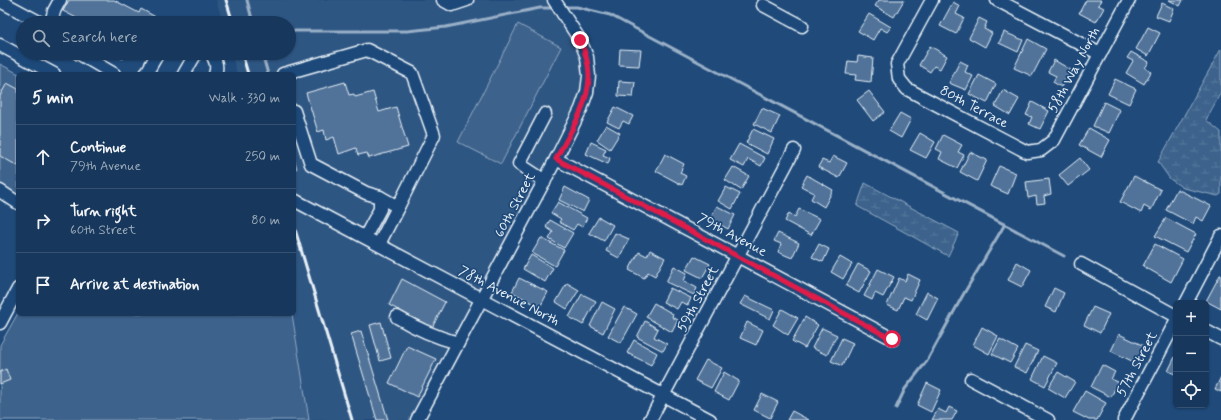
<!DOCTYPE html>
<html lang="en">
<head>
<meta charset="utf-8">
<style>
  body { margin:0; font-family:Mynerve,sans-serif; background:#244365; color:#f1f3f6 }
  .controls { position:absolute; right:12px; bottom:12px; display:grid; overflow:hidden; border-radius:6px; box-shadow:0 1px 3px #0004 }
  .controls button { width:36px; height:36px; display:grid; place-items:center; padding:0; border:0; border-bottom:1px solid #365272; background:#17385c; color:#f1f3f6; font:20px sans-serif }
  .stop { position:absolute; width:12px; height:12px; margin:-9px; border:3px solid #e11d48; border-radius:50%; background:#fff }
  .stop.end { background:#e11d48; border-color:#fff; box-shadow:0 1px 4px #0008 }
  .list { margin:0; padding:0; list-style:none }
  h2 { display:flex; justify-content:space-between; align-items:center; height:52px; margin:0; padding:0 16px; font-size:17px }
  h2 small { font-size:13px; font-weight:400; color:#9eacbb }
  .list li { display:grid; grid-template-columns:26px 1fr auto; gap:12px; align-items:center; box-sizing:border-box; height:64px; padding:0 16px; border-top:1px solid #365272 }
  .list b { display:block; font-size:15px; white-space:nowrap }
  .list p { margin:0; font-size:13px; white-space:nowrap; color:#9eacbb }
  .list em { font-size:13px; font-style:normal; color:#9eacbb }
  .icon { flex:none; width:22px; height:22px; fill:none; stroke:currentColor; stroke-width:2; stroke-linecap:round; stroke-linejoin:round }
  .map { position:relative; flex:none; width:1221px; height:420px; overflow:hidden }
  .search { position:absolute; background:#17385c; box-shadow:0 1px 3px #0004; left:16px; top:16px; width:280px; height:44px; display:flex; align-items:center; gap:10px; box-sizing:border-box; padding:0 14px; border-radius:22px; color:#9eacbb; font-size:15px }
  .panel { position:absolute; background:#17385c; box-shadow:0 1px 3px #0004; left:16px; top:72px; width:280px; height:244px; border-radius:6px }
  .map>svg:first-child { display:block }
  .built { fill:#2e5683 }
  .green { fill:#3c628c; stroke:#92aac2 }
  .wetland { fill:url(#wetland-marsh); stroke:#92aac2 }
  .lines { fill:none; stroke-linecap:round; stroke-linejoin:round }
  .stream { stroke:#9ab0c7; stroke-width:3 }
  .building { fill:#517399; stroke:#e8f1f8 }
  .minor-casing { stroke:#e8f1f8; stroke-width:15 }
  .minor { stroke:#1f4a7a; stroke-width:12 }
  .rail { stroke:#e8f1f8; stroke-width:3 }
  .route { stroke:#e11d48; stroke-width:5 }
  .labels { text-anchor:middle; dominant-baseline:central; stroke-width:3.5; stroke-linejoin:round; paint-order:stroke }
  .street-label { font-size:14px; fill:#e8f1f8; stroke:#1f4a7a }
</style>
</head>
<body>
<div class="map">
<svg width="1221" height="420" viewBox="0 0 1221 420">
  <defs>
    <pattern id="wetland-marsh" width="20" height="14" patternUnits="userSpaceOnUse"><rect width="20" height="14" fill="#3c628c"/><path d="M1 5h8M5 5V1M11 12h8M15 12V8" fill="none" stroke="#58799d"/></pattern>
  </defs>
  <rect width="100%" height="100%" fill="#1f4a7a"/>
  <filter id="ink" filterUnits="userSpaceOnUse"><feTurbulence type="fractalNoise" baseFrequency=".025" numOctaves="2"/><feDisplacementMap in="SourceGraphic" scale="8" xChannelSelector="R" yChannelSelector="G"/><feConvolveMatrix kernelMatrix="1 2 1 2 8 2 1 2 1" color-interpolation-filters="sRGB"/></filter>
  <g filter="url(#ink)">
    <!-- built -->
    <g class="built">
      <polygon points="216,0 546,0 575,43 582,59 583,76 581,91 576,108 551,157 480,291 294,193 294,74 237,74 231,53 289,53 289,23 223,23"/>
      <polygon points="294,206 474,302 411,420 309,420 292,314 294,314"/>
      <polygon points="484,307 486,308 426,420 423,420"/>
    </g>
    <!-- green -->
    <g class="green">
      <polygon points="518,24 561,47 501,164 458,142"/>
      <polygon points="0,64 19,74 18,74 18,197 0,186"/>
      <polygon points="18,313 292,314 309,420 0,420 0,345"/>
    </g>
    <!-- wetland -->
    <g class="wetland">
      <polygon points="1221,49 1221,92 1206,120 1221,132 1221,194 1218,196 1183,188 1170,179 1158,162"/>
      <polygon points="865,183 959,233 948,256 857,206"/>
    </g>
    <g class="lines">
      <!-- stream -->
      <g class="stream">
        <polyline points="247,0 253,23"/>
        <polyline points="563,7 577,7 610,15 1064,256"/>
        <polyline points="289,31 407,31 446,27 540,8 556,8"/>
        <polyline points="262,53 268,74"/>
        <polyline points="294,161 296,168"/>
        <polyline points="896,408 905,389 927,361 963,295 1005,224"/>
      </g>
    </g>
    <!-- building -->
    <g class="building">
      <polygon points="69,0 114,0 139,13 141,9 163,21 162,23 86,23 63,11"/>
      <polygon points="879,0 904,0 894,17 875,6"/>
      <polygon points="1086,0 1101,0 1098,5 1104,8 1096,22 1079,13"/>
      <polygon points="1169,0 1183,0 1180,6"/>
      <polygon points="953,2 960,6 956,14 964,18 956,34 940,26"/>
      <polygon points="1162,3 1174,9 1169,21 1156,16"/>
      <polygon points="869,14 891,27 887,32 880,28 873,40 858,31"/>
      <polygon points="979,18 987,22 984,29 992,33 985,47 969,38"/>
      <polygon points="1148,27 1160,33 1148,56 1136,49"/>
      <polygon points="1004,32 1023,40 1018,52 999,43"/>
      <polygon points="1028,39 1046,49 1032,76 1014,68"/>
      <polygon points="930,46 947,56 940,69 934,66 930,72 919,65"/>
      <polygon points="620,49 641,50 639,66 619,65"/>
      <polygon points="1131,52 1149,62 1145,68 1151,72 1144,84 1126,73 1133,61 1127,58"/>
      <polygon points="111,53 126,53 123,59"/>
      <polygon points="858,56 873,58 871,82 855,80 856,75 846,74 848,61 857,62"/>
      <polygon points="1054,60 1071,70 1061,87 1053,82 1056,76 1048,72"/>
      <polygon points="960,61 968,65 965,72 973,76 966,90 949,83"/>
      <polygon points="979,75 996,84 987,103 969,94"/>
      <polygon points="1115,79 1136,89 1129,104 1108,94"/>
      <polygon points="619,81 635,82 633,97 618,96"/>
      <polygon points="345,82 349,95 354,94 355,97 373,92 379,112 396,107 408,147 369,158 367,153 358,155 356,148 339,154 334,137 326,140 324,130 318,132 306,93"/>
      <polygon points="7,83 18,89 18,166 0,156 0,96"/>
      <polygon points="1003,90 1019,99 1010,115 995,106"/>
      <polygon points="869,91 885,112 873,121 857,100"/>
      <polygon points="1032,102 1049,111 1040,129 1029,124 1032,117 1026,115"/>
      <polygon points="1104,102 1120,110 1109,133 1093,126"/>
      <polygon points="615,107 633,116 629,124 623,121 619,128 607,122"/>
      <polygon points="762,108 780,116 772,133 754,124"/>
      <polygon points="900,113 911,119 901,138 889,131"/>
      <polygon points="606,125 620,133 610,149 597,140"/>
      <polygon points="1089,128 1110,140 1101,157 1079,145"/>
      <polygon points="753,129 774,139 767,154 746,143"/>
      <polygon points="920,133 935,142 926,158 910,150"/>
      <polygon points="943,135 962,145 958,152 964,155 957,168 939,159 942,152 936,149"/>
      <polygon points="591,142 606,149 603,155 610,158 608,164 586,154"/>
      <polygon points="739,144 765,158 761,166 748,159 744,167 730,160"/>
      <polygon points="970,152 987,160 977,181 960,172"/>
      <polygon points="665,154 684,164 680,173 686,176 682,185 656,171"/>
      <polygon points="833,156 847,163 839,178 818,167 822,160 829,163"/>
      <polygon points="1080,158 1089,170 1068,186 1059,175"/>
      <polygon points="999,166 1016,173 1008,194 990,186"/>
      <polygon points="733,167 749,176 741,190 725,180"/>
      <polygon points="807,175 833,190 824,207 811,199 814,193 801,186"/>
      <polygon points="1134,176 1161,190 1151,210 1144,206 1141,213 1120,202"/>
      <polygon points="1049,179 1051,194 1044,196 1045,203 1037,204 1036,196 1028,198 1026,182"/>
      <polygon points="565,187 589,200 583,212 559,200"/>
      <polygon points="726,187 740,194 732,209 718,201"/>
      <polygon points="1177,189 1211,206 1203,221 1196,217 1193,224 1166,210"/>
      <polygon points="558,202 587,218 582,227 577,224 573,230 559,222 561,219 551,213"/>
      <polygon points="717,206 735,215 728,229 710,219"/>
      <polygon points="799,209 820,219 811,235 785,221 789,213 795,217"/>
      <polygon points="599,217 613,225 604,241 589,233"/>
      <polygon points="1166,218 1196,234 1186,252 1155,236"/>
      <polygon points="550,220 573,233 564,248 549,239 553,232 546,227"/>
      <polygon points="615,233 629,239 619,258 606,251"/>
      <polygon points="778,233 799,243 792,258 778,252 781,244 774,241"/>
      <polygon points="541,238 564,250 555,266 532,253"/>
      <polygon points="819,244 829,249 823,262 812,257"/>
      <polygon points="1155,244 1183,259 1171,282 1143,266"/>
      <polygon points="650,250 665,258 655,276 648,272 644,278 629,270 639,252 647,256"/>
      <polygon points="531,255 553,268 545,282 523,269"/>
      <polygon points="694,256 710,264 702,278 686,270"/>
      <polygon points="840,257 852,264 843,279 831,272"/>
      <polygon points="1017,262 1031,270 1022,287 1008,280"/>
      <polygon points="858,264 871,271 859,293 846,286"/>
      <polygon points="674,266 687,273 684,281 697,288 694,295 666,282"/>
      <polygon points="878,269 894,277 883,297 875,293 872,300 864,296"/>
      <polygon points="908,274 920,280 911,300 904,297 898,310 887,305 899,278 905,281"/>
      <polygon points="1220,275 1221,275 1221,309 1206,301"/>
      <polygon points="519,278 548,292 540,307 512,292"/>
      <polygon points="402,279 445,302 432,328 389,305"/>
      <polygon points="567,283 579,290 567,309 556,302"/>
      <polygon points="670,288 691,298 688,305 681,302 677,309 663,302"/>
      <polygon points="1054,288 1064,293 1056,312 1045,307"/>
      <polygon points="927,292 938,298 927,320 916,314"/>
      <polygon points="582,294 596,301 583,325 569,317"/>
      <polygon points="745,296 774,310 770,319 740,304"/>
      <polygon points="602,302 615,309 603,333 590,326"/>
      <polygon points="654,303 673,314 672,317 678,320 672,332 646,317"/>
      <polygon points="624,307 637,314 621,343 608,336"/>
      <polygon points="1093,307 1109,314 1100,333 1084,325"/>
      <polygon points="782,309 798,318 788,335 773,325"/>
      <polygon points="805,317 818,325 805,348 792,341"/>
      <polygon points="645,321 658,329 654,337 667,344 663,351 637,337"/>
      <polygon points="381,322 391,358 380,361 370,325"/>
      <polygon points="747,322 763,330 756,345 740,338"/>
      <polygon points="982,327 998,336 989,354 973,345"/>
      <polygon points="822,328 837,335 827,355 812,348"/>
      <polygon points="361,331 388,420 377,420 351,334"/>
      <polygon points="1119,334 1144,346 1136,363 1111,351"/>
      <polygon points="842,338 853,343 842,366 831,361"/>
      <polygon points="1000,339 1018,349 1010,363 992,354"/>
      <polygon points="634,340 657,353 651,365 627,353"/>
      <polygon points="1025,345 1038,351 1027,373 1014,367"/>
      <polygon points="407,346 436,359 417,397 389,383"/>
      <polygon points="1176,355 1176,372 1175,374 1168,371"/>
      <polygon points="1043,356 1057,363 1045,386 1032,379"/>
      <polygon points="706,360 722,368 711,388 695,380"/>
      <polygon points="1102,365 1115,372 1111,379 1118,382 1111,397 1091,387"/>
      <polygon points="6,369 10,380 0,384 0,372"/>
      <polygon points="724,372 739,381 729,400 714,392"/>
      <polygon points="1058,372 1075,382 1065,398 1048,388"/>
      <polygon points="1221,377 1221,392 1215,389"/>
      <polygon points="927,383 941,390 931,412 917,405"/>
      <polygon points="1085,391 1106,403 1097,420 1089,420 1073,412"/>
      <polygon points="762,394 778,402 770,418 754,410"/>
      <polygon points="949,407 957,411 952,420 932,420 938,409 946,413"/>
      <polygon points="792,411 809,420 787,420"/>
    </g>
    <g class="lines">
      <!-- minor casing -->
      <g class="minor-casing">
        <g id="minor">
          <polyline points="443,0 452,5 467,0"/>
          <polyline points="932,0 897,64 899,79 907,89 1027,152 1041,150 1054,140 1129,0"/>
          <polyline points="997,0 1100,54"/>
          <polyline points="0,1 41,23"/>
          <polyline points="763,5 802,26"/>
          <polyline points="51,23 54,11 60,0"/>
          <polyline points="0,45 54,74"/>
          <polyline points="78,53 114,74"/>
          <path d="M211,53C215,59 218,67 215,74"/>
          <polyline points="146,74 158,53"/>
          <polyline points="184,74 196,53"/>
          <polyline points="283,74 367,50 412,73 434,135 398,207"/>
          <polyline points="294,111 311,164 366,193 380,197 398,207 379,244"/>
          <polyline points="556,159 893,339"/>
          <polyline points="545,181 519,164 545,114"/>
          <polyline points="0,191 18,203"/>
          <polyline points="294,200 710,420"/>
          <polyline points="365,237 380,209 380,197"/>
          <polyline points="1081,264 1176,316"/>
          <polyline points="1186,303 1221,236"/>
          <path d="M397,317C417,329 436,337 458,343"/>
          <polyline points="0,323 18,289"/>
          <polyline points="1206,331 1221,339"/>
          <polyline points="971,379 1048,420"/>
          <polyline points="417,420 556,159 581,109 587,92 589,76 587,57 580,40 554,0"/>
          <polyline points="650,420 794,150"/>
          <polyline points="1124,420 1176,321"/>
        </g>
      </g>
      <!-- minor -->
      <use href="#minor" class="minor"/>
      <!-- rail -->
      <g class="rail">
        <polyline points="226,0 233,23"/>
        <polyline points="242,53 248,74"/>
        <polyline points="294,226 352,420"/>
      </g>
    </g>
  </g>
  <g class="lines" filter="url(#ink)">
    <!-- route -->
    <path class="route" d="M580,40C585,51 589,63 589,76C589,105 569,134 556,159L892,339"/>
  </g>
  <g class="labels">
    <!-- street labels -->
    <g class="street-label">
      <text transform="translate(1074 70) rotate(-62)">58th Way North</text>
      <text transform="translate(974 107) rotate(28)">80th Terrace</text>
      <text transform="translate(515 205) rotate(-62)">60th Street</text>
      <text transform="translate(732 235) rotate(28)">79th Avenue</text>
      <text transform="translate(509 296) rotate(28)">78th Avenue North</text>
      <text transform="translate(698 299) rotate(-62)">59th Street</text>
      <text transform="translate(1137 364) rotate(-62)">57th Street</text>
    </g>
  </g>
</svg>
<div class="controls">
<button>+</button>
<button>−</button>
<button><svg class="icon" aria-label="locate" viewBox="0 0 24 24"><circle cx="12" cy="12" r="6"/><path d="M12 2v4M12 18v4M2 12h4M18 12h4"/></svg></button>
</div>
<div class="stop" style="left:892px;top:339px"></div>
<div class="stop end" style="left:580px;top:40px"></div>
<div class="search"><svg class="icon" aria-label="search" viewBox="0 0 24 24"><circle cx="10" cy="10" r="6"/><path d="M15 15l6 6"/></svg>Search here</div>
<section class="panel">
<h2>5 min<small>Walk · 330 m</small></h2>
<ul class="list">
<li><svg class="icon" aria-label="ahead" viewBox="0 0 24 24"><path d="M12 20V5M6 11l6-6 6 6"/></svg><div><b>Continue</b><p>79th Avenue</p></div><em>250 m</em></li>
<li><svg class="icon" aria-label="right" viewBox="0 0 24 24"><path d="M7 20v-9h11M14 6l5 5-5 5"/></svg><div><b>Turn right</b><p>60th Street</p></div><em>80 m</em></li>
<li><svg class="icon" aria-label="arrive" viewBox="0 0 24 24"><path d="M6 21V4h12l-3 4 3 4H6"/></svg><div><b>Arrive at destination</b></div></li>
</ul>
</section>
</div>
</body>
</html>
